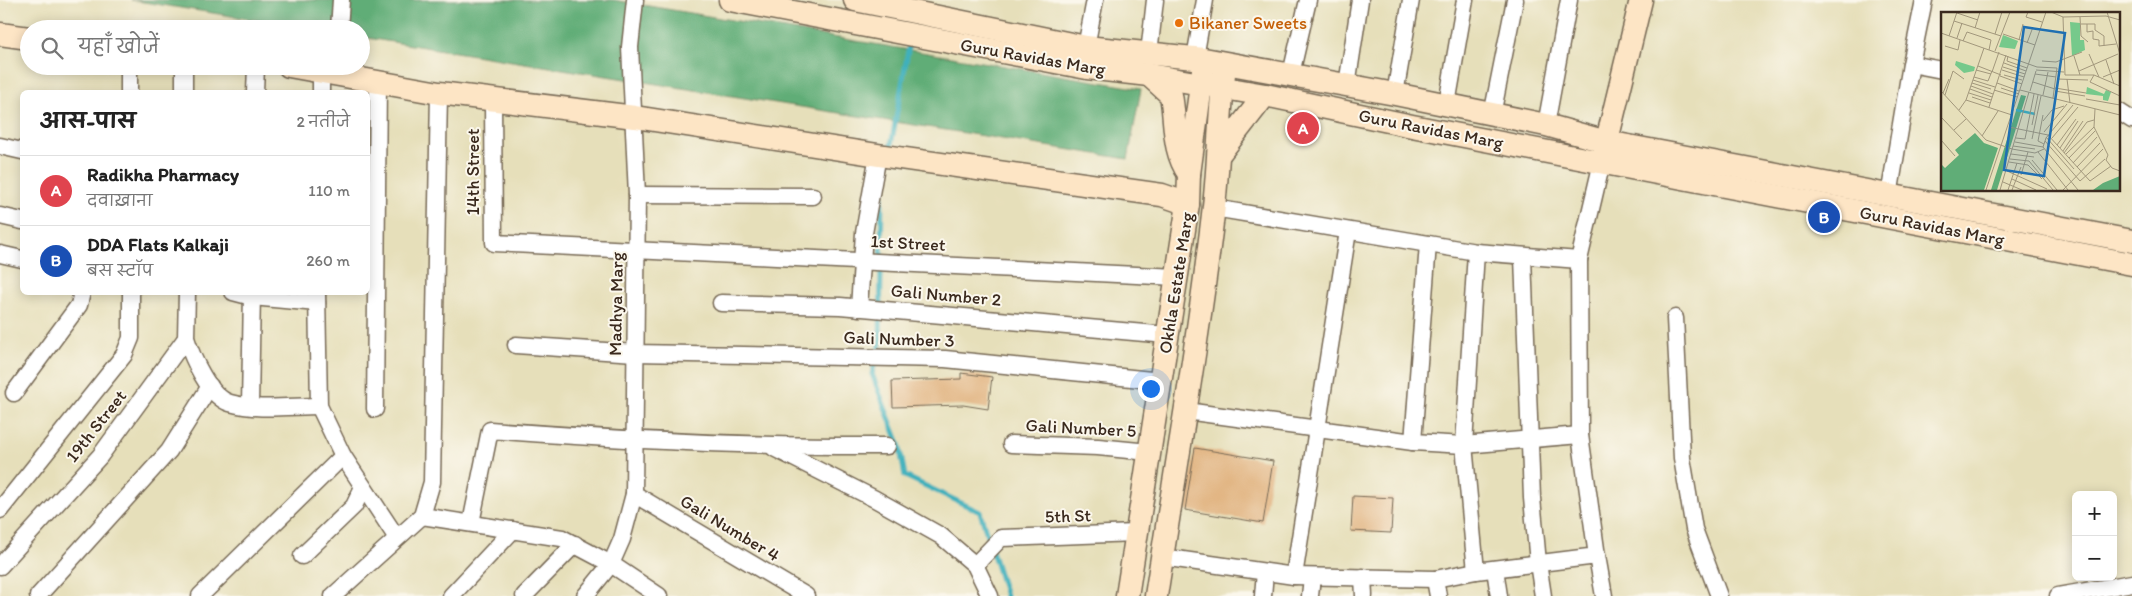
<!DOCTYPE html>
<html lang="hi">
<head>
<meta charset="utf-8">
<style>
  body { margin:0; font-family:Itim,"Playpen Sans Deva",sans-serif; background:#f2f2f2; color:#222 }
  .controls { position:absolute; right:15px; bottom:15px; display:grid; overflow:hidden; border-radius:8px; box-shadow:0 2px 12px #0003 }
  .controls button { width:45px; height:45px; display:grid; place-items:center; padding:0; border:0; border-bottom:1px solid #e0e0e0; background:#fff; color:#222; font:25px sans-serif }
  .you { position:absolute; left:1150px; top:388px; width:18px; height:18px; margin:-12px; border:4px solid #fff; border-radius:50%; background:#1a73e8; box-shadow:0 0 0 8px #1a73e833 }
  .badge { display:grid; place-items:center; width:32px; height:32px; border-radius:50%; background:#1f6fb2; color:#fff; font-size:16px; font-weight:700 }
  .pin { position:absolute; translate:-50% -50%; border:2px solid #fff; box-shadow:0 1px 5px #0006 }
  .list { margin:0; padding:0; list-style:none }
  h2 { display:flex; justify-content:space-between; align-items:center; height:65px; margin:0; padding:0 20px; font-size:21px }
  h2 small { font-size:16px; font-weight:400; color:#767676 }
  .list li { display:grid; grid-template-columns:32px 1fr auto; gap:15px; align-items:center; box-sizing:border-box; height:70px; padding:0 20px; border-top:1px solid #e0e0e0 }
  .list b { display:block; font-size:19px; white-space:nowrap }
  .list p { margin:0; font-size:16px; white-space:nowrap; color:#767676 }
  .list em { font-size:16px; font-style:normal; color:#767676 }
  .icon { flex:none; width:28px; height:28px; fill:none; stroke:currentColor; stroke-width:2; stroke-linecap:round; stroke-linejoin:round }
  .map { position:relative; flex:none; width:2132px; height:596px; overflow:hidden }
  .search { position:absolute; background:#fff; box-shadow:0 2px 12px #0003; left:20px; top:20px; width:350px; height:55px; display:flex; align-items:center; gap:12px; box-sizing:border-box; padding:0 18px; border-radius:28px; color:#767676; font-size:19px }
  .panel { position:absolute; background:#fff; box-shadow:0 2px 12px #0003; left:20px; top:90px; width:350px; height:205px; border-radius:8px }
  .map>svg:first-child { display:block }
  .forest { fill:#60ad77; stroke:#4e6c4a }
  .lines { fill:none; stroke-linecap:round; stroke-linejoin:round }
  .stream { stroke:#41b0bc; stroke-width:5 }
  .building { fill:#e2b684 }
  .street-casing { stroke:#776955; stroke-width:19 }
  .secondary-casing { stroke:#776955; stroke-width:25 }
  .street { stroke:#fff; stroke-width:16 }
  .secondary { stroke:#fde5c5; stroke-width:22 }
  .food-dot { fill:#e8710a; stroke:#fbf7ec; stroke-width:2 }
  .labels { text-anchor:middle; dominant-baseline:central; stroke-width:4; stroke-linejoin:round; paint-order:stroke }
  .food-label { font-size:18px; fill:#c56008; stroke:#fbf7ec; text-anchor:start }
  .street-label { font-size:18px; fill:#3b2a1e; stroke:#fbf7ec }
  .inset-river { fill:none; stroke:#41b0bc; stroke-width:2.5 }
  .inset-road { fill:none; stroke:#a2977c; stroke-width:1 }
  .view { fill:#1f6fb2; fill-opacity:0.15; stroke:#1f6fb2; stroke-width:2.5 }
  .inset-edge { fill:none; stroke:#3b2a1e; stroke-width:2.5 }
</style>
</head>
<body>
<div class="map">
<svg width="2132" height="596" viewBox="0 0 2132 596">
  <rect width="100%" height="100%" fill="#fbf7ec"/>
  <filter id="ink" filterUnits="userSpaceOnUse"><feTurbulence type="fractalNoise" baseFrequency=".02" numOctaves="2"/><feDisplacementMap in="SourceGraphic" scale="10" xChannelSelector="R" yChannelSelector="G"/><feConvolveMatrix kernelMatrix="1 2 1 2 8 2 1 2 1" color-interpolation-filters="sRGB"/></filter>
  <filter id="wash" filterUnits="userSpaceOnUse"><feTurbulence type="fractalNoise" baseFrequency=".0096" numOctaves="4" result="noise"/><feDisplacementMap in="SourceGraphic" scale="20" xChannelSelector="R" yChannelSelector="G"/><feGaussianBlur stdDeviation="1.12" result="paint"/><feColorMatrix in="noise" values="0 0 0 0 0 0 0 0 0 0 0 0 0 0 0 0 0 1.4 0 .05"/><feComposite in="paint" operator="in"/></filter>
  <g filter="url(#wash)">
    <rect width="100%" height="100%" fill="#e6dfba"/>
    <!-- forest -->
    <polygon class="forest" points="131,0 613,0 1141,89 1128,159 361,37 361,29 312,29"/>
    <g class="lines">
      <!-- stream -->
      <g class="stream">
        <polyline points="890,151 909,45"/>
        <polyline points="888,161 882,194 880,344 872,374 899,444 905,476 980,512 1006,596"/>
      </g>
    </g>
    <g id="blocks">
      <!-- building -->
      <g class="building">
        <polygon points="961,373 992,377 988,409 963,405 893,407 892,381 961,379"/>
        <polygon points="1195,448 1273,461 1263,523 1185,510"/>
        <polygon points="1353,496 1393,498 1391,533 1351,531"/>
      </g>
    </g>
  </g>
  <g filter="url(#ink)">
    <use href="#blocks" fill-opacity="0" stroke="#776955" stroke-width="1"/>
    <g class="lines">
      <!-- street casing -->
      <g class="street-casing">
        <g id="street">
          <polyline points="339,29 341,0"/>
          <polyline points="1086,47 1095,0"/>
          <polyline points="1149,53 1155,0"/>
          <polyline points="1195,58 1205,0"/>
          <polyline points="1911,64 1942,70"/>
          <polyline points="184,66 184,92"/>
          <polyline points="1291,74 1308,0"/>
          <polyline points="1347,85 1360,0"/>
          <polyline points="129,92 129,66"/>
          <polyline points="255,92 256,66"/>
          <polyline points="321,92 321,71"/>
          <polyline points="1395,94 1411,0"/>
          <polyline points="493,101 494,243 1177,277"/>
          <polyline points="1447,104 1465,0"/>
          <polyline points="2118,111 2132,120"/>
          <polyline points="1492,115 1515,0"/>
          <polyline points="1546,125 1569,0"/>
          <polyline points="0,146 22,151"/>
          <polyline points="637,195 813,196"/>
          <polyline points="1889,196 1911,64 1924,0"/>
          <polyline points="1214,208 1476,252 1579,260"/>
          <polyline points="0,216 22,221"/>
          <polyline points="1476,252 1464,445 1476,571"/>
          <polyline points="0,254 22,259"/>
          <polyline points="1523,257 1532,498 1538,563 1543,596"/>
          <polyline points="233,292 252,297 317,303"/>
          <polyline points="317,292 319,406 343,456 397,538"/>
          <polyline points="721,303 840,306 1167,335"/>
          <polyline points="859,308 864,233 878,155"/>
          <polyline points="1675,318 1682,458 1694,529 1719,596"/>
          <path d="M186,338C192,357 209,397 230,403C257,411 291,406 319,406"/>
          <polyline points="516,345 635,353 945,359 1161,381"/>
          <polyline points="14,393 79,305 82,292"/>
          <polyline points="250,406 252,292"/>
          <polyline points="375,409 378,82"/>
          <polyline points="1186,411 1413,442 1464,445 1580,435"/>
          <polyline points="1413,442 1428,244"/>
          <polyline points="1011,444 1098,447 1149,452"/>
          <polyline points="774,448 875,499 941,536 975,565 990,596"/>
          <polyline points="634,494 806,596"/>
          <polyline points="0,510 124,355 131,338 131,292"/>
          <polyline points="422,516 562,538 611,564 659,596"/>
          <path d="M471,523L490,430C622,440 754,447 887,446"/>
          <polyline points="302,556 354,506 363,487"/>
          <polyline points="1597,556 1604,596"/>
          <polyline points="1162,557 1294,576 1435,579 1476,571 1597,556 1580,435 1579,260 1602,162"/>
          <polyline points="975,565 1001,538 1136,533"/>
          <polyline points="0,566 100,456 186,338 187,292"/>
          <polyline points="1495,569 1499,596"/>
          <polyline points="1294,576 1348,231"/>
          <polyline points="1363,577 1364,596"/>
          <polyline points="1435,579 1438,596"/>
          <polyline points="38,596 169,451 210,386"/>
          <polyline points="200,596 343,456"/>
          <polyline points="333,596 422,516 432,482 439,93"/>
          <polyline points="451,596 513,530"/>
          <polyline points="524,596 575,544"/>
          <polyline points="585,596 611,564 622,539 634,494 637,195 630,47 635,0"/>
          <polyline points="1263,596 1265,572"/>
          <polyline points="1310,596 1312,577"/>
          <polyline points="2058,596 2132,583"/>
        </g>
      </g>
      <!-- secondary casing -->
      <g class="secondary-casing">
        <g id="secondary">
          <polyline points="730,0 1087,68 1149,75 1265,95 1412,126 2132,264"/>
          <polyline points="855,0 1086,47 1204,59 1395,94 1546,125 1607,142 2132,241"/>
          <polyline points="0,34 29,38"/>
          <polyline points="289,66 439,93 635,117 878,155 1162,195 1188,204"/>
          <path d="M1149,75L1171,95C1176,122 1172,150 1189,174"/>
          <polyline points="1220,153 1265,95"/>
          <polyline points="1603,157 1641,0"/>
          <polyline points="1127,596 1188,204 1189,174 1203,70"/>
          <path d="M1156,596C1176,466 1199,337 1214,206C1219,162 1219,118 1224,74"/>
        </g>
      </g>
      <!-- street -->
      <use href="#street" class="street"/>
      <!-- secondary -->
      <use href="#secondary" class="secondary"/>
    </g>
  </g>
  <!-- markers -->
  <circle class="food-dot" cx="1179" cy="23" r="5"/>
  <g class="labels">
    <!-- food labels -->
    <g class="food-label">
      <text x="1189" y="23">Bikaner Sweets</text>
    </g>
    <!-- street labels -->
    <g class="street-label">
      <text transform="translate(1033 57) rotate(10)">Guru Ravidas Marg</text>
      <text transform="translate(1431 129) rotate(11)">Guru Ravidas Marg</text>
      <text transform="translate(473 172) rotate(-90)">14th Street</text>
      <text transform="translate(1932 226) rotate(11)">Guru Ravidas Marg</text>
      <text transform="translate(908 243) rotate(3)">1st Street</text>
      <text transform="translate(1176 283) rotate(-81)">Okhla Estate Marg</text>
      <text transform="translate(946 295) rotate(5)">Gali Number 2</text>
      <text transform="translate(616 304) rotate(-89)">Madhya Marg</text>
      <text transform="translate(899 339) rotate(2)">Gali Number 3</text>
      <text transform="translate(96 426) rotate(-52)">19th Street</text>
      <text transform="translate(1081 428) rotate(3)">Gali Number 5</text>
      <text transform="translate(1068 516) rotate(-2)">5th St</text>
      <text transform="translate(730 528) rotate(31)">Gali Number 4</text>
    </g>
  </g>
  <!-- overview -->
  <g transform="translate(1941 12)">
    <rect width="179" height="179" fill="#e6dfba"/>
    <path d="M129,10L139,11V28H143L144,38L131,44ZM62,23L77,29L74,37L58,35ZM15,49L34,55L33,59L23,61L14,53ZM146,75L163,82L165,78L170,80L167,89L162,88V84L145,82Z" fill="#76c98b"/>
    <path d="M80,83L85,84L56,178H50ZM34,121L43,131L57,136L43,178H0V152L4,156L18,143L14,138ZM179,164V178H152L162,171Z" fill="#60ad77"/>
    <path class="inset-river" d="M75,98L94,102"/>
    <path class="inset-road" d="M87,0L85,5L101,10M110,0L122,5L165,4L179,8M166,0L179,42M16,1L37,8M122,5L124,63H153L179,74M139,5L140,24L147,30M13,9L60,24M140,12H154V18L163,24V34M146,12V20L152,19V27L158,28V34L175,32M34,16L39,0M0,21L96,55L116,56L112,86M54,22L61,0M62,22L94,33M8,24L16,0M16,26L21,11M78,28L82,12M22,29L26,20L50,28L48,38M86,31L92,15M4,34L17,38L19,28M54,39L69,0M148,42L158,65M67,44L66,49L86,56M133,44L139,63M165,48L173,72M101,49L115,50L141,40M63,51L85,59M37,54L60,63M62,55L84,62M35,58L50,62M61,58L83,65M95,58L123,60M138,59L177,42M51,60L58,40M94,62L115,65M63,63L81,68M153,63L149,70L179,84M59,64L81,72M33,65L47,69L51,59M162,65L179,58M116,67L147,68M126,67L129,91M32,68L54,75M92,70L114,77M31,71L50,77M56,71L78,79M30,74L52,82M60,76L78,82M114,76L145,81M29,77L51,85M53,78L76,85M79,78L179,103M0,79L45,128L71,137M89,79L95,59M114,79L144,84M2,81L8,67M28,81L50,88M4,83L12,59L23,67M102,83L107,60M31,85L49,91M145,87L179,93M25,88L71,103M48,95L65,43M154,97L153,115L167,143L165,148L171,156L179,159M18,98L25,88L43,36M102,103L97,129L103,132M0,105L21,127M102,109L111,98L123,94M91,113L97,83M68,115L107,123L149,169L170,154M13,118L25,107M103,120L126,92M41,124L57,99M105,125L133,157M75,126L84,127L93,82M111,126L137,95M91,127L100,84M0,128L14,144M104,129L139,169L164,147M74,130L102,135L137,178M116,133L135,107M72,134L94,137M102,135L105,126L132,93M119,136L137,109M71,137L94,141L103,137M122,139L142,109M97,140L127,178M123,141L146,110L153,108M70,142L93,145M125,142L153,115M128,146L154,119M69,147L88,149L112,178M91,148L116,178M68,150L87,153L101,167M132,151L156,125M136,155L159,131M66,159L106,177M80,163L87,140M71,167L95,178M62,170L81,178M45,178L105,0M59,178L88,80M67,178L76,151M71,178L80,155M122,178L162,137"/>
    <path class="view" d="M83,15L124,21L103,164L63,158Z"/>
    <rect width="179" height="179" class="inset-edge"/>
  </g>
</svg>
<div class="controls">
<button>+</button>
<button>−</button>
</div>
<div class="you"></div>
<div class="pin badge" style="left:1303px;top:128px;background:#e0444e">A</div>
<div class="pin badge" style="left:1824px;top:217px;background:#1a4fb4">B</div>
<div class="search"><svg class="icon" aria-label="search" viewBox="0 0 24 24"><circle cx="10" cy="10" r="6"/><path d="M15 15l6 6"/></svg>यहाँ खोजें</div>
<section class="panel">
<h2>आस-पास<small>2 नतीजे</small></h2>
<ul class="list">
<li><span class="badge" style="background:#e0444e">A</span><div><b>Radikha Pharmacy</b><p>दवाख़ाना</p></div><em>110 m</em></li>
<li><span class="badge" style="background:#1a4fb4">B</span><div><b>DDA Flats Kalkaji</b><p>बस स्टॉप</p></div><em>260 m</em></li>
</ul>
</section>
</div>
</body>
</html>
